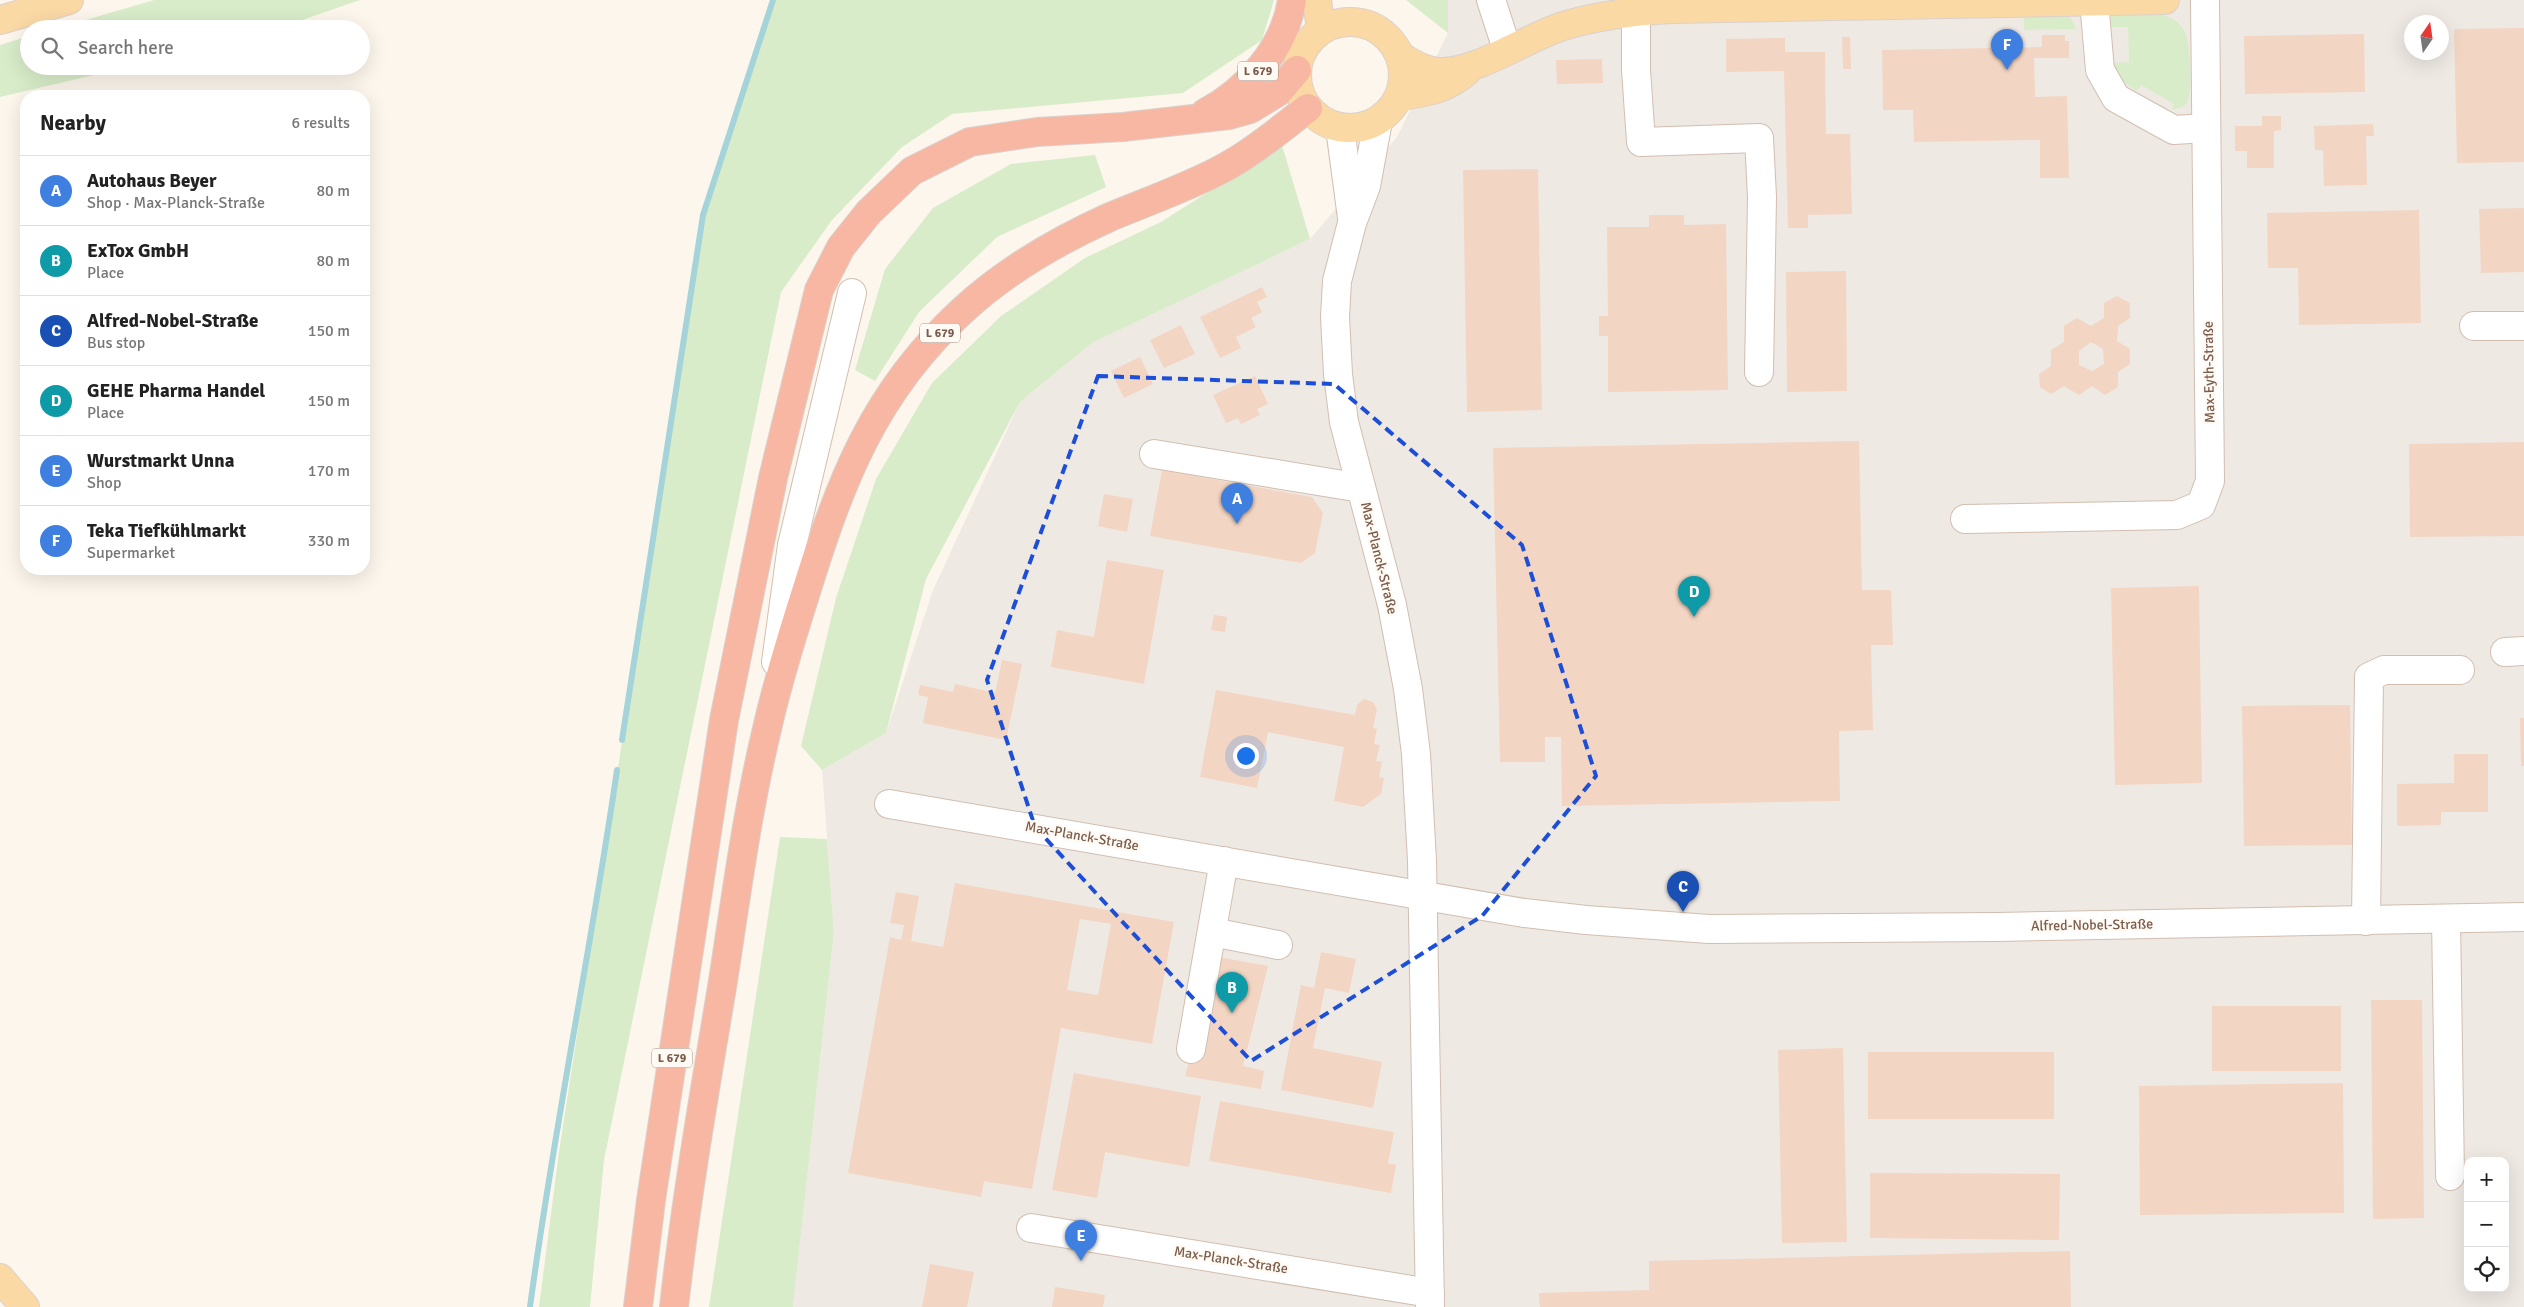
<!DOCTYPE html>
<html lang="en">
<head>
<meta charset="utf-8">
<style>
  body { margin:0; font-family:Signika,sans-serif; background:#f2f2f2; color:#222 }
  .controls { position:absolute; right:15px; bottom:15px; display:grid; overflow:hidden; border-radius:10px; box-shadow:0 5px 20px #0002 }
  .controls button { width:45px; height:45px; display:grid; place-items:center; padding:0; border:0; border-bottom:1px solid #e0e0e0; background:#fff; color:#222; font:25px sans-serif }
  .compass { position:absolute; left:2404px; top:15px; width:45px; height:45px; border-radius:50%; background:#fff; box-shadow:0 5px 20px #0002; rotate:13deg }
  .you { position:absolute; left:1245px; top:755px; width:18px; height:18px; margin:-12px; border:4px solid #fff; border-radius:50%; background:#1a73e8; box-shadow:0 0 0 8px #1a73e833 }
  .badge { display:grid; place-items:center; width:32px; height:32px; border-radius:50%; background:#e76f51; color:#fff; font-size:16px; font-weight:700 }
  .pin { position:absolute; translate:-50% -41px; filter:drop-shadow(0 1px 2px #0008) }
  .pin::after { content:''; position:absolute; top:26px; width:18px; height:15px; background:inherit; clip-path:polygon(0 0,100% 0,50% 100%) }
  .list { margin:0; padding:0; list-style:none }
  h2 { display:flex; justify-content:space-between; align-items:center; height:65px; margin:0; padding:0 20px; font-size:21px }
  h2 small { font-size:16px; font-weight:400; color:#767676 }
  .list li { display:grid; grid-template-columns:32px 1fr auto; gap:15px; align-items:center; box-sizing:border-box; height:70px; padding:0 20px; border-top:1px solid #e0e0e0 }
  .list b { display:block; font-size:19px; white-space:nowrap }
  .list p { margin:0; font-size:16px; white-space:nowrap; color:#767676 }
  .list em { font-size:16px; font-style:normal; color:#767676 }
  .icon { flex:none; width:28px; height:28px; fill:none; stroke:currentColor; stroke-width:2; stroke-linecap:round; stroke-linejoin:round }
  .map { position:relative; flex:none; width:2524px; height:1307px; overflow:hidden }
  .search { position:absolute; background:#fff; box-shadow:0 5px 20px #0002; left:20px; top:20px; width:350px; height:55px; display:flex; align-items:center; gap:12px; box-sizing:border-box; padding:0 18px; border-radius:28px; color:#767676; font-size:19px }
  .panel { position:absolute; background:#fff; box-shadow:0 5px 20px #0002; left:20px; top:90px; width:350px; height:485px; border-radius:20px }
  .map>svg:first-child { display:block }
  .industrial { fill:#efe9e4; fill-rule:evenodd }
  .green { fill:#d8ecc9 }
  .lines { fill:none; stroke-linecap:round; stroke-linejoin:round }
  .stream { stroke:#a5d3da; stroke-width:6 }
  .building { fill:#f3d5c3; fill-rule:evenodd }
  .minor-casing { stroke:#d1beb0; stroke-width:30 }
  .major-casing { stroke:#dad1cd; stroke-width:30 }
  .highway-casing { stroke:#dad1cd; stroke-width:30 }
  .minor { stroke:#fff; stroke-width:28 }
  .major { stroke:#fbd9a5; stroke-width:28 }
  .highway { stroke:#f7b7a3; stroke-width:28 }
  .marked { fill:none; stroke:#1d4ed8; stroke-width:4; stroke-dasharray:10 6; stroke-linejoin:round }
  .labels { text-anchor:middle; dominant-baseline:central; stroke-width:5; stroke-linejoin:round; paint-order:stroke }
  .shield { fill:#fffaf3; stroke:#a28b7f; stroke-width:1 }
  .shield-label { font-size:12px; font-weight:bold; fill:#7a5c4d }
  .street-label { font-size:14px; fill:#7a5c4d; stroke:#fffaf3 }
</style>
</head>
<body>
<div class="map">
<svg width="2524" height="1307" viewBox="0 0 2524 1307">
  <rect width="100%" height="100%" fill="#fdf6ec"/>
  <!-- industrial -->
  <path class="industrial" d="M1448,0H2524V1307H793L834,932L822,770L886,733L933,590L1020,402L1092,343L1310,239L1397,137L1448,33ZM2412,22H2442V52H2412ZM2468,1161H2505V1288H2468Z"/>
  <!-- green -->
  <g class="green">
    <polygon points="154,0 360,0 276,29 55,29"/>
    <polygon points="773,0 1274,0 1262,40 1183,93 952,114 902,147 832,220 781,292 604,1160 590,1307 539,1307 559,1152 703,215"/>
    <polygon points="1406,0 1448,0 1448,33"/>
    <path d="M2161,14C2171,18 2180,22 2185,32C2190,42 2194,96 2186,104C2183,108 2176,109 2172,109L2174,104L2141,85L2137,91C2125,83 2116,77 2113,63L2129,62L2128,27H2111V15Z"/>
    <polygon points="2024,16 2069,16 2077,29 2024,30"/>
    <polygon points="29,36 29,66 132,66 0,97 0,45"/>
    <polygon points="1282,145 1310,239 1092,343 1020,402 926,579 886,733 822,770 801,746 836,598 876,479 932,383 1001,316 1085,258 1161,222"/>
    <polygon points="1095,155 1106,187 997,237 919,312 875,381 855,370 885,269 933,208 1011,164"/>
    <polygon points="780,837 827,839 834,932 793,1307 709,1307"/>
  </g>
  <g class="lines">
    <!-- stream -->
    <g class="stream">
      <polyline points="622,740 703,215 773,0"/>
      <path d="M530,1307C554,1127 591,950 617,770"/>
    </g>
  </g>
  <!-- building -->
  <g class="building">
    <polygon points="2524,28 2524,162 2457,163 2454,29"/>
    <polygon points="2364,34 2365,92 2245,94 2244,36"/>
    <polygon points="2042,35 2065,35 2065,41 2069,41 2069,58 2034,58 2035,97 2067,96 2069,178 2040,178 2040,140 1914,142 1913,110 1883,110 1882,50 2042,47"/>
    <polygon points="1842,37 1850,37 1851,69 1843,69"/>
    <polygon points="1785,38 1785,52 1825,52 1826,134 1850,134 1852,214 1808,215 1808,228 1788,228 1784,71 1726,72 1726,39"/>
    <polygon points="1602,59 1603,83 1557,84 1556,60"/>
    <polygon points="2262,116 2281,116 2281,130 2274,131 2274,168 2247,168 2247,151 2235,151 2235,126 2262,126"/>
    <polygon points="2373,124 2374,136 2366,136 2367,185 2324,186 2323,150 2315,150 2314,126"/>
    <polygon points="1538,169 1542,410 1467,412 1463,170"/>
    <polygon points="2524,208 2524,272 2481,273 2479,209"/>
    <polygon points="2419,210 2421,323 2299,325 2298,268 2268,268 2267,213"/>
    <polygon points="1649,215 1684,215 1684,225 1726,224 1728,390 1608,392 1608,336 1599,336 1599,316 1608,316 1607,227 1649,227"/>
    <polygon points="1846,271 1847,391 1787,392 1786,272"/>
    <polygon points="1262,287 1267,297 1257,302 1262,312 1251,318 1256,327 1236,337 1241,348 1220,358 1200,317"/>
    <path d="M2117,296L2130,303V318L2118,326L2117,341L2130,349V364L2118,372V387L2105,395L2092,386L2079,395L2064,386L2051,394L2040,387L2039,374L2051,366V350L2064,342V326L2077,318L2091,326L2104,318V303ZM2091,342L2103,349L2104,364L2092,371L2079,365V351Z"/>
    <polygon points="1181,325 1195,354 1164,368 1150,340"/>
    <polygon points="1140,357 1153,384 1124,398 1111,371"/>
    <polygon points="1255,376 1268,404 1257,409 1260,415 1241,424 1238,418 1226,423 1213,395"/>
    <polygon points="1859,441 1862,590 1891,590 1893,645 1871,645 1873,730 1839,731 1840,801 1562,806 1561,737 1545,737 1545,762 1500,762 1493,448"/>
    <polygon points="2524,442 2524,536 2410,537 2409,444"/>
    <polygon points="1162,470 1312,497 1323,513 1315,553 1301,563 1150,536"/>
    <polygon points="1104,494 1133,499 1127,532 1098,526"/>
    <polygon points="1107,560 1164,570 1144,684 1051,667 1057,630 1094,637"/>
    <polygon points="2199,586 2202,783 2115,785 2111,588"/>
    <polygon points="1214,615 1227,617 1225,632 1211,630"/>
    <polygon points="1002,660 1022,664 1006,740 923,723 928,697 918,695 920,685 953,692 955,684 995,693"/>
    <polygon points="1216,690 1355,715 1357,705 1364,699 1373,702 1377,709 1373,728 1377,729 1374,744 1380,745 1376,761 1382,762 1379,777 1384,778 1381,794 1363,807 1334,801 1344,747 1268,732 1257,788 1200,777"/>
    <polygon points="2350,705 2352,845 2244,846 2242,706"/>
    <polygon points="2520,718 2524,718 2524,766 2521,766"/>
    <polygon points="2454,754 2488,754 2488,812 2441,812 2441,825 2397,826 2397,784 2454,783"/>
    <path d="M955,883L1174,922L1152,1044L1061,1028L1032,1189L984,1181L981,1197L848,1173L890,937L901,940L904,925L890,923L896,892L919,896L911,941L943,947ZM1080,919L1111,924L1098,995L1067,990Z"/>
    <polygon points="1321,952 1356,959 1349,993 1325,988 1313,1048 1382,1062 1373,1108 1281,1090 1301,985 1314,988"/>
    <polygon points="1218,957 1268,966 1243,1066 1264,1071 1261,1089 1185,1076"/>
    <polygon points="2371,1000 2422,1000 2424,1218 2373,1219"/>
    <rect x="2212" y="1006" width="129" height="65"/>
    <polygon points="1843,1048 1847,1242 1782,1243 1778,1050"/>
    <rect x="1868" y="1052" width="186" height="67"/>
    <polygon points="1074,1073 1201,1096 1189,1167 1105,1152 1097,1198 1052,1190"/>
    <polygon points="2343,1083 2344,1213 2140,1215 2139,1086"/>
    <polygon points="1220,1101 1394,1132 1388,1163 1396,1165 1391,1193 1209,1161"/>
    <polygon points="1870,1173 2060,1174 2059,1240 1870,1238"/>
    <polygon points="2070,1251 2071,1307 1540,1307 1539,1293 1649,1290 1649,1261"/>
    <polygon points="930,1264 974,1272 967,1307 922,1307"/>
    <polygon points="1055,1287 1105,1295 1103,1307 1052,1307"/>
  </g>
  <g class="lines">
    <!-- minor casing -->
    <g class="minor-casing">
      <g id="minor">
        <polyline points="1491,0 1507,49"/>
        <polyline points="2094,1 2100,70 2116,98 2174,130 2206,128"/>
        <polyline points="1636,11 1636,70 1641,142 1759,138 1762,197 1759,372"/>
        <polyline points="1378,121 1366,186 1352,223 1337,281 1335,317 1338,374 1344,422 1392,605 1408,689 1416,754 1422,861 1430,1307"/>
        <polyline points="1340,128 1352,218"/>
        <polyline points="2474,326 2524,326"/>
        <polyline points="1154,454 1361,488"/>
        <polyline points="1965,519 2177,515 2201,505 2210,481 2205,0"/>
        <polyline points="2505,652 2524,651"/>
        <polyline points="776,662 792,545 852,293"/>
        <polyline points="889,804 1524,913 1586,920 1709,929 1997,927 2524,917"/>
        <polyline points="2446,919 2450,1176"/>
        <polyline points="2366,921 2369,677 2384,670 2460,670"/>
        <polyline points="1212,932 1278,945"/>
        <polyline points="1191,1049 1224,861"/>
        <polyline points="1031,1228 1430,1293"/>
      </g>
    </g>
    <!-- major casing -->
    <g class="major-casing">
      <g id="major">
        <polyline points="1317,0 1321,30"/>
        <polyline points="0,20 69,0"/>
        <circle cx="1350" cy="75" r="53"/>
        <path d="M1400,56C1413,64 1428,73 1443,72C1480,71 1526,38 1563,26C1599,15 1635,11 1672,9L2165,0"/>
        <path d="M1400,96C1426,93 1447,89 1467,71"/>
        <polyline points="0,1278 25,1307"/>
      </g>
    </g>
    <!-- highway casing -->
    <g class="highway-casing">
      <g id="highway">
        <path d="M1205,113C1247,91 1285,48 1292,0"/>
        <polyline points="638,1307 651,1200 724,720 773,478 819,290 841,247 869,212 912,171 970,142 1037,132 1123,127 1229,115 1250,109 1278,92 1297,70"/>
        <path d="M674,1307C686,1198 705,1089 723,981C736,897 747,812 767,729C777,684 791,639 805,595C840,482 873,393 962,311C1005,271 1057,241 1110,217C1146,202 1183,189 1218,171C1250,155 1279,130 1308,108"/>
      </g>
    </g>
    <!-- minor -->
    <use href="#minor" class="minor"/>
    <!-- major -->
    <use href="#major" class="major"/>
    <!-- highway -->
    <use href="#highway" class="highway"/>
  </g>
  <!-- marked area -->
  <path class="marked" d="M1098,376L1334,384L1522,545L1596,776L1482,916L1251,1061L1035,827L987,680Z"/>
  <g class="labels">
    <!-- shield labels -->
    <g class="shield">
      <rect x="1238" y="61.5" width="40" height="19" rx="4"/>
      <rect x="920" y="323.5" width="40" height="19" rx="4"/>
      <rect x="652" y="1048.5" width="40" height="19" rx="4"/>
    </g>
    <g class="shield-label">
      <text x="1258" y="71">L 679</text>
      <text x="940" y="333">L 679</text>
      <text x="672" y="1058">L 679</text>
    </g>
    <!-- street labels -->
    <g class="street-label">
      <text transform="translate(2209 372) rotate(-91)">Max-Eyth-Straße</text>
      <text transform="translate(1379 558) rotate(76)">Max-Planck-Straße</text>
      <text transform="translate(1082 836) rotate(10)">Max-Planck-Straße</text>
      <text transform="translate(2092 925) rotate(-1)">Alfred-Nobel-Straße</text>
      <text transform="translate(1231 1260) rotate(9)">Max-Planck-Straße</text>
    </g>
  </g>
</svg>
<div class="controls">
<button>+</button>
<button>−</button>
<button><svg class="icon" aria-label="locate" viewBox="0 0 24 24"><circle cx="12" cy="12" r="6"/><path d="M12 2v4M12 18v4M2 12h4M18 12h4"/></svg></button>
</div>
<svg class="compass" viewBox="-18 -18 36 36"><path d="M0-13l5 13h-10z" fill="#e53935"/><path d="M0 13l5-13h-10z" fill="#767676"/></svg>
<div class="you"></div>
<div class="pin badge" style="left:1237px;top:524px;background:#3f7fe0">A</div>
<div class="pin badge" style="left:1232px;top:1013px;background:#0f9aa8">B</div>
<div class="pin badge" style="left:1683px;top:912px;background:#1a4fb4">C</div>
<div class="pin badge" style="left:1694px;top:617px;background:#0f9aa8">D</div>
<div class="pin badge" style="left:1081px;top:1261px;background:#3f7fe0">E</div>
<div class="pin badge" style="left:2007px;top:70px;background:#3f7fe0">F</div>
<div class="search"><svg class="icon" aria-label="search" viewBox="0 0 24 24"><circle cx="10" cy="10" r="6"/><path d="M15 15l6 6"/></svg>Search here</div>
<section class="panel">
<h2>Nearby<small>6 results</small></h2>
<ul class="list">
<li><span class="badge" style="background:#3f7fe0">A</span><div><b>Autohaus Beyer</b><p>Shop · Max-Planck-Straße</p></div><em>80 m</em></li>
<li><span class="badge" style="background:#0f9aa8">B</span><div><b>ExTox GmbH</b><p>Place</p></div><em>80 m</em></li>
<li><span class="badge" style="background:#1a4fb4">C</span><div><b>Alfred-Nobel-Straße</b><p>Bus stop</p></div><em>150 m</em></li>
<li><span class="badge" style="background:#0f9aa8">D</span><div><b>GEHE Pharma Handel</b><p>Place</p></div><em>150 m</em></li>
<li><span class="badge" style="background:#3f7fe0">E</span><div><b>Wurstmarkt Unna</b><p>Shop</p></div><em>170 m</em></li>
<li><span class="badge" style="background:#3f7fe0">F</span><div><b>Teka Tiefkühlmarkt</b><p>Supermarket</p></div><em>330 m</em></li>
</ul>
</section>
</div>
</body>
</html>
